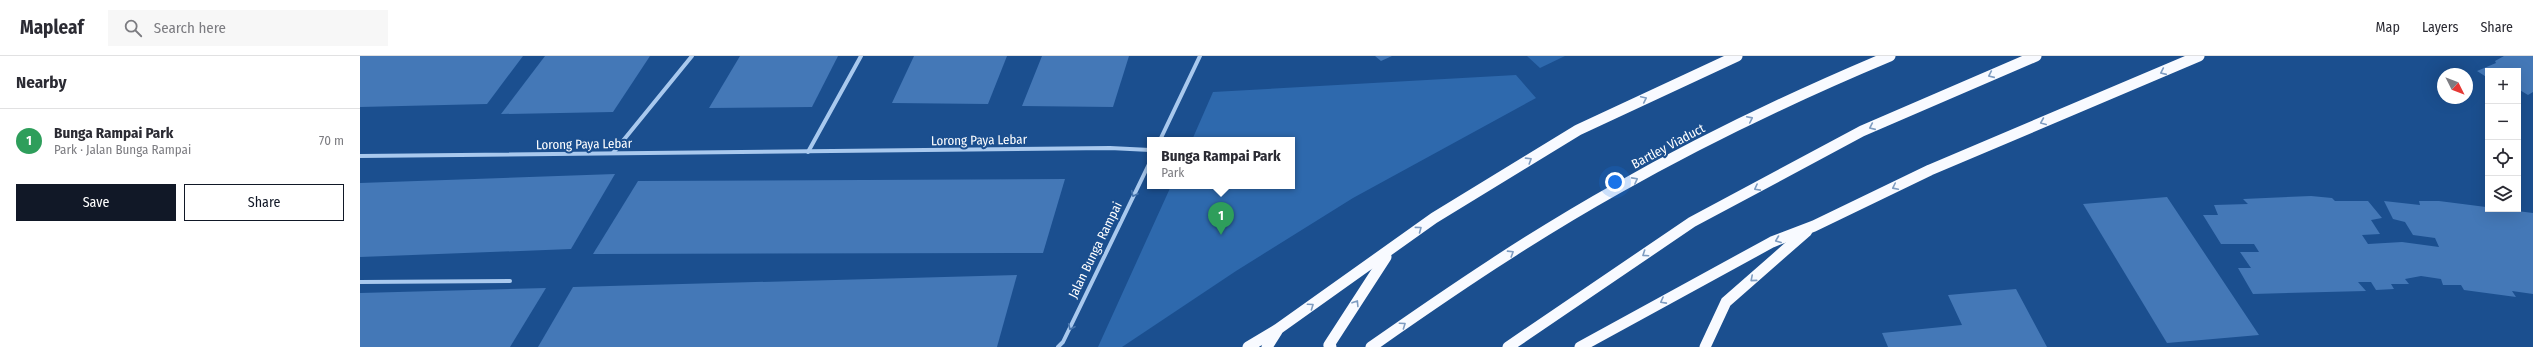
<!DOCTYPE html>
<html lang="en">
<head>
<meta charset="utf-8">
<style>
  body { margin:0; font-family:"Fira Sans Condensed",sans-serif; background:#f7f7f7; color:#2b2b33 }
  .controls { position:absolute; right:12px; top:12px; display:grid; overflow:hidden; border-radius:0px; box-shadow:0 4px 16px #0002 }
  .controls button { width:36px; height:36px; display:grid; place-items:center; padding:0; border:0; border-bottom:1px solid #e1e1e2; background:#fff; color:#2b2b33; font:20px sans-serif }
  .compass { position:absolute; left:2077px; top:12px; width:36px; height:36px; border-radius:50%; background:#fff; box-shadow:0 4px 16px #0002; rotate:132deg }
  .you { position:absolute; left:1255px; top:126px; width:14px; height:14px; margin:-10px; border:3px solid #fff; border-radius:50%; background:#1a73e8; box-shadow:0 0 0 6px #1a73e833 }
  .badge { display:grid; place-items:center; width:26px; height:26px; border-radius:50%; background:#111827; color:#fff; font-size:13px; font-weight:700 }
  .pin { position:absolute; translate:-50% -33px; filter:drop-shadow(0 1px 2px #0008) }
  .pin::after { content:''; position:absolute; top:21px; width:14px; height:12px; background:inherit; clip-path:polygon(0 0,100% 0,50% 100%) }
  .popup { position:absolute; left:787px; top:81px; width:148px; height:52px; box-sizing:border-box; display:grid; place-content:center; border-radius:0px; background:#fff; filter:drop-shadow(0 1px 3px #0005); font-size:13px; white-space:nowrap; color:#7c7c81 }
  .popup b { font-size:15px; color:#2b2b33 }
  .popup::after { content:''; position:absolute; left:50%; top:100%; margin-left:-8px; border:8px solid transparent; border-top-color:#fff }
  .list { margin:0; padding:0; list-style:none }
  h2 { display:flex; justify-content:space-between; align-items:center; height:52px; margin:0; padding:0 16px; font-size:17px }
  h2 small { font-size:13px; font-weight:400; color:#7c7c81 }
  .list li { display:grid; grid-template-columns:26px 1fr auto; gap:12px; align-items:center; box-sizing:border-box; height:64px; padding:0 16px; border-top:1px solid #e1e1e2 }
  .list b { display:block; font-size:15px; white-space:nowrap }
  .list p { margin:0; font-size:13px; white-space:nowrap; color:#7c7c81 }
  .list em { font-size:13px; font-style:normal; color:#7c7c81 }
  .actions { display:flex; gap:8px; padding:12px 16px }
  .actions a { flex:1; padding:9px 0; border:1px solid #111827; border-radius:0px; text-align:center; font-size:14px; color:#111827 }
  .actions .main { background:#111827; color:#fff }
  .icon { flex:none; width:22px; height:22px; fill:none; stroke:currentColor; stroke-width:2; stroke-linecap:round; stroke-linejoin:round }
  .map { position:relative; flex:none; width:2173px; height:291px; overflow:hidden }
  header { display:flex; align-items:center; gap:24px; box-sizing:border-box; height:56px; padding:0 20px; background:#fff; border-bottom:1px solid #e1e1e2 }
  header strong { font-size:19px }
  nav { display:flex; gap:22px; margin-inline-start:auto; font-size:14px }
  .search { width:280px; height:36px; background:#f7f7f7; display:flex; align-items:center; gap:10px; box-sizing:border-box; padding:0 14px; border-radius:0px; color:#7c7c81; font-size:15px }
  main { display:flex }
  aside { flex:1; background:#fff }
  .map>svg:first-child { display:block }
  .green { fill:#2e69ad }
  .building { fill:#4478b7 }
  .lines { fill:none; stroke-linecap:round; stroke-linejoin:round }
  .minor { stroke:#a9c9ee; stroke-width:4 }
  .trunk { stroke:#f8faff; stroke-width:11 }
  .trunk-bridge { stroke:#f8faff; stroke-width:11 }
  .oneway { stroke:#7e9cc1 }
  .oneway2 { stroke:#4674ac }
  .labels { text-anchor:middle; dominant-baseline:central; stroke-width:4; stroke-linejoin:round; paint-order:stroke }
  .street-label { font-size:13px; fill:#fff; stroke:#1b4f8f }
</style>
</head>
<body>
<header>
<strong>Mapleaf</strong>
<div class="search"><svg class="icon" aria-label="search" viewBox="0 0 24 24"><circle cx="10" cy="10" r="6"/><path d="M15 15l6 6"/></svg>Search here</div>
<nav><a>Map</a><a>Layers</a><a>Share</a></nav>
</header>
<main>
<aside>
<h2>Nearby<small></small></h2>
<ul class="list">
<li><span class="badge" style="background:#2e9e5b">1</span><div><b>Bunga Rampai Park</b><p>Park · Jalan Bunga Rampai</p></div><em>70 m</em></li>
</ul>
<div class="actions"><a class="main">Save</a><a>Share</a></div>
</aside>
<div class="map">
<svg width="2173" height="291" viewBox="0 0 2173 291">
  <rect width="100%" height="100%" fill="#1b4f8f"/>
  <!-- green -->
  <g class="green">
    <polygon points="1167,0 1205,0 1180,12"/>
    <polygon points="1156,19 1176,42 993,142 876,215 762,291 738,291 811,130 932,130 932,84 832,84 853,36"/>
  </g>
  <!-- building -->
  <g class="building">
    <polygon points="0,0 163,0 127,48 0,51"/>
    <polygon points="185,0 290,0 253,56 141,58"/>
    <polygon points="380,0 478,0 452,51 349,52"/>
    <polygon points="554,0 647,0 628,48 532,47"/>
    <polygon points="682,0 769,0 753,51 662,50"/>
    <polygon points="1015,0 1032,0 1021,5"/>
    <polygon points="2144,0 2173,0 2173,36 2168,39 2158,33 2158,15 2128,15 2128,22 2117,15 2136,7 2135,5"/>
    <polygon points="255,118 211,193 0,201 0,127"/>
    <polygon points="705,123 683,197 233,198 278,125"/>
    <polygon points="1951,140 1972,142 1975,145 2008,145 2022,162 2011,164 2020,178 2002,179 2008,188 2042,186 2079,191 2075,182 2053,179 2045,166 2033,163 2024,145 2060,149 2059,145 2079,145 2173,157 2173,238 2152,235 2156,241 2104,234 2101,229 2083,229 2081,223 2061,220 2045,223 2049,228 2031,228 2034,233 2016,234 2011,226 1998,226 2006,235 1893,238 1878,212 1891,212 1880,196 1899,196 1894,188 1861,188 1843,159 1858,159 1854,149 1888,148 1883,143"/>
    <polygon points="1807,141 1899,279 1807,287 1723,148"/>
    <polygon points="657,219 637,291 178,291 213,231"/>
    <polygon points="186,232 150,291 0,291 0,237"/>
    <polygon points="1656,233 1687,291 1528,291 1522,277 1602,269 1588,239"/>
  </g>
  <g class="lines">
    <!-- minor -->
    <g class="minor">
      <polyline points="800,84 840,0"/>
      <polyline points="448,96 501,0"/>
      <polyline points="253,97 332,0"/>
      <polyline points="0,100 750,92 790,94"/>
      <polyline points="0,226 150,225"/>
      <polyline points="698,291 703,286 790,106"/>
    </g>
    <!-- trunk -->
    <g class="trunk">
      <polyline points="888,291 918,273 1074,162 1218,74 1377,0"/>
      <polyline points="907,291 917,275"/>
      <polyline points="971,291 969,289 1026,201"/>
      <polyline points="1148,291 1332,166 1502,75 1676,0"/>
      <polyline points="1220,291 1412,186 1454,170 1570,114 1839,0"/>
      <polyline points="1345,291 1366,246 1447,175"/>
    </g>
    <!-- trunk-bridge -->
    <path class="trunk-bridge" d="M1011,291C1091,235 1172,180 1258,132C1346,82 1437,39 1530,0"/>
  </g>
  <!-- one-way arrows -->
  <defs><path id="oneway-chevron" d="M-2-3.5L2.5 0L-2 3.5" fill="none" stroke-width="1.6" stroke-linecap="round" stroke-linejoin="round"/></defs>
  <g class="oneway">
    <use href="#oneway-chevron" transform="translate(1803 16) rotate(156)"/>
    <use href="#oneway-chevron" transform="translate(1631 19) rotate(156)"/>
    <use href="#oneway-chevron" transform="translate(1284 43) rotate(-25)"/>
    <use href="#oneway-chevron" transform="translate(1390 63) rotate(-26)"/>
    <use href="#oneway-chevron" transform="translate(1683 66) rotate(157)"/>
    <use href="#oneway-chevron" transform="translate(1512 71) rotate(156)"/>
    <use href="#oneway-chevron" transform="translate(1169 104) rotate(-32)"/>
    <use href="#oneway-chevron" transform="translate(1275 124) rotate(-28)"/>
    <use href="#oneway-chevron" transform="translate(1535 131) rotate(154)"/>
    <use href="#oneway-chevron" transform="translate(1397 132) rotate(152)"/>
    <use href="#oneway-chevron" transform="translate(1059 173) rotate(-37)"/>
    <use href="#oneway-chevron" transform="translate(1418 184) rotate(158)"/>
    <use href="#oneway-chevron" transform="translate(1151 197) rotate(-32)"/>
    <use href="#oneway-chevron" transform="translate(1285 198) rotate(146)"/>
    <use href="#oneway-chevron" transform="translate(1393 223) rotate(139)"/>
    <use href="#oneway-chevron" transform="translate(1303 245) rotate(152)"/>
    <use href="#oneway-chevron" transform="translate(996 247) rotate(-58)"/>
    <use href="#oneway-chevron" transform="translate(951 250) rotate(-35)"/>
    <use href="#oneway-chevron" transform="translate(1043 269) rotate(-35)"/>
  </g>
  <g class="oneway2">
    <use href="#oneway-chevron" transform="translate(774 138) rotate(116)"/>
    <use href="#oneway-chevron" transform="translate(711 271) rotate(115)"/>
  </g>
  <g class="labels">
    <!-- street labels -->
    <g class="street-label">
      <text transform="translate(619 84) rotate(-1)">Lorong Paya Lebar</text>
      <text transform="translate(224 88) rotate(-1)">Lorong Paya Lebar</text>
      <text transform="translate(1308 90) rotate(-28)">Bartley Viaduct</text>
      <text transform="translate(735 194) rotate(-64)">Jalan Bunga Rampai</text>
    </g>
  </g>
</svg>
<div class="controls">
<button>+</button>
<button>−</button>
<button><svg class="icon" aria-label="locate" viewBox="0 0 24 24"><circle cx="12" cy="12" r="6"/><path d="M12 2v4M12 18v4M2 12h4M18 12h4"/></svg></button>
<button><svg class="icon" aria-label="layers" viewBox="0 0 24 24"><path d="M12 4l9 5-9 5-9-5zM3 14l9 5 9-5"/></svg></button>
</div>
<svg class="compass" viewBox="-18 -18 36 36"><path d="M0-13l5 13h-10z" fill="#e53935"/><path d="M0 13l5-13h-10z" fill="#7c7c81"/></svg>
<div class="you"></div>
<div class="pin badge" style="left:861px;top:179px;background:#2e9e5b">1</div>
<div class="popup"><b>Bunga Rampai Park</b>Park</div>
</div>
</main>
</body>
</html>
